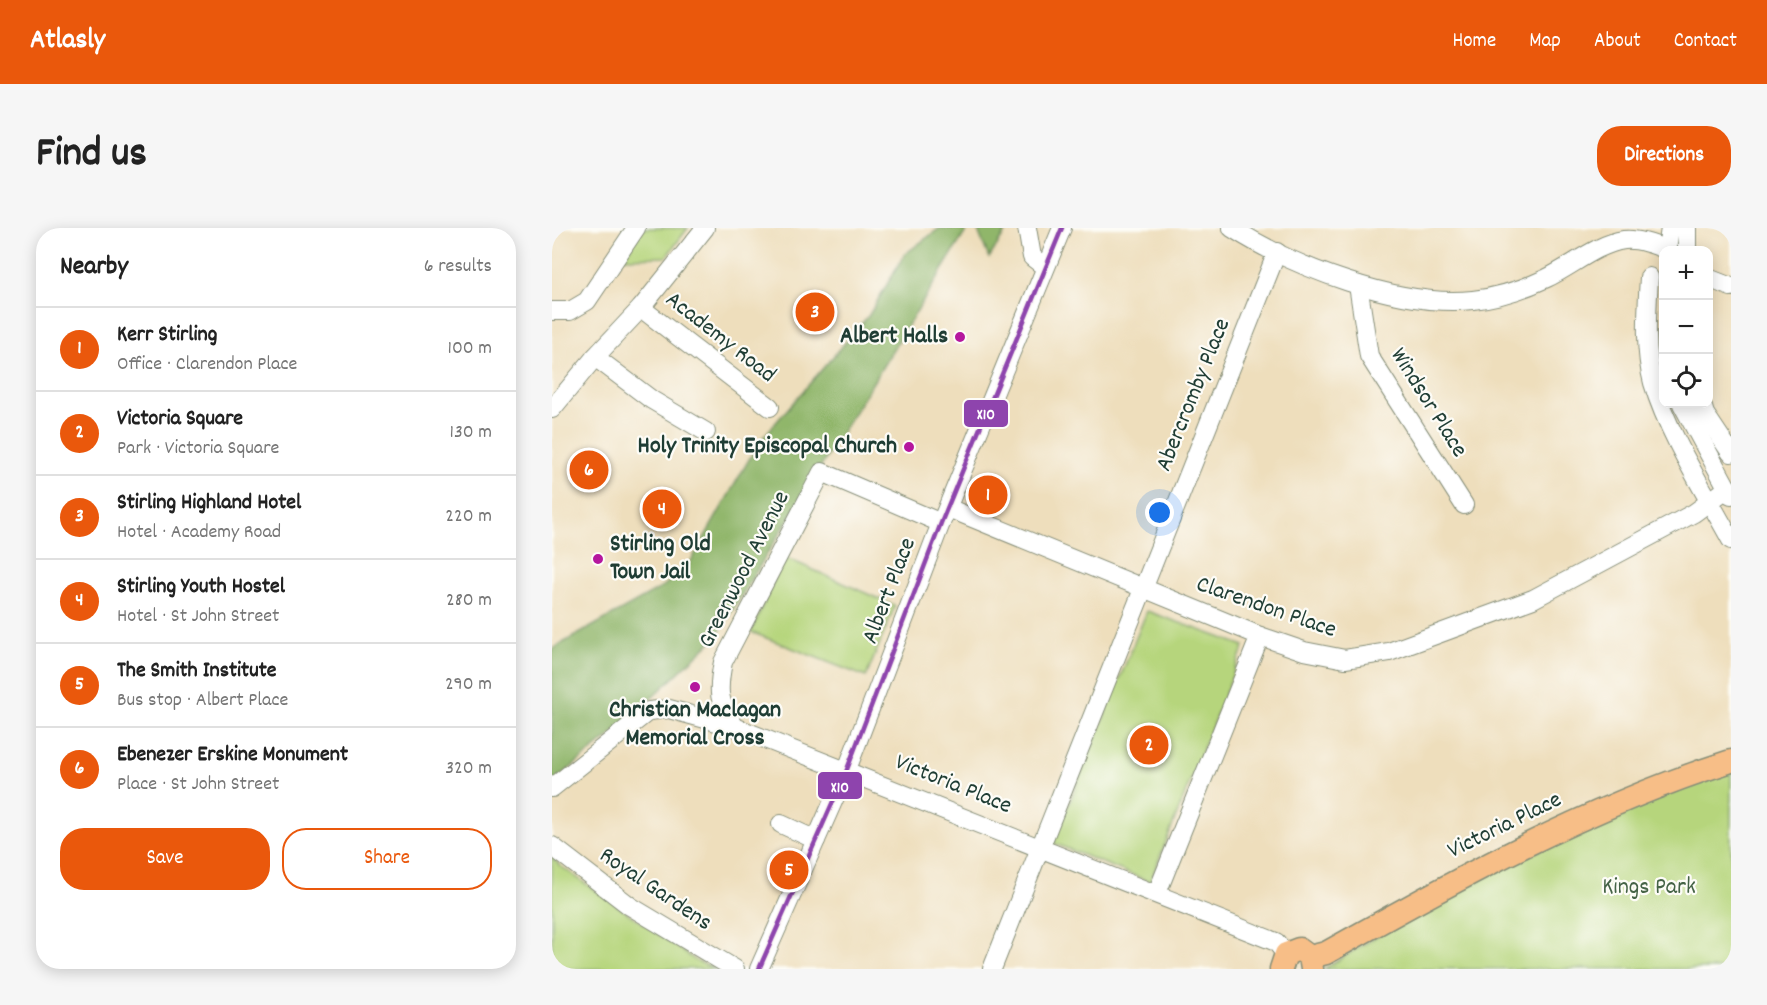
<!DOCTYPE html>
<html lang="en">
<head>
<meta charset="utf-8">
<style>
  body { margin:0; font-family:Dekko,sans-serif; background:#f6f6f6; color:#222 }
  .controls { position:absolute; right:18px; top:18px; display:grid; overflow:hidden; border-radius:12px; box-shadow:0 3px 15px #0003 }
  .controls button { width:54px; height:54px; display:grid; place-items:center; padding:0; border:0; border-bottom:2px solid #e0e0e0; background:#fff; color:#222; font:30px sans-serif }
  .you { position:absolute; left:608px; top:285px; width:21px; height:21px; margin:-15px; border:4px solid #fff; border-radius:50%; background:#1a73e8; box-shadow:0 0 0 9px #1a73e833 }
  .badge { display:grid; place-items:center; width:39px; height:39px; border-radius:50%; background:#ea580c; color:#fff; font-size:20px; font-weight:700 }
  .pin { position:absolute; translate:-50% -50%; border:3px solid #fff; box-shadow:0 2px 6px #0006 }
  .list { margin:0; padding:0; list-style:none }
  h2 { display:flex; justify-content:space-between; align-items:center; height:78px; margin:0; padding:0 24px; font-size:26px }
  h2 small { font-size:20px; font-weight:400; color:#767676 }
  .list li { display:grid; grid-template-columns:39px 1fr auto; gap:18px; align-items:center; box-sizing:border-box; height:84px; padding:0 24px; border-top:2px solid #e0e0e0 }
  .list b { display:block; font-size:22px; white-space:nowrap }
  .list p { margin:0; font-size:20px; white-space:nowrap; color:#767676 }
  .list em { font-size:20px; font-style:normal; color:#767676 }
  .actions { display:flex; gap:12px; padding:18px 24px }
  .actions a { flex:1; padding:14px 0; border:2px solid #ea580c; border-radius:24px; text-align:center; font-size:21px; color:#ea580c }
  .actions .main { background:#ea580c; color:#fff }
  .icon { flex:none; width:33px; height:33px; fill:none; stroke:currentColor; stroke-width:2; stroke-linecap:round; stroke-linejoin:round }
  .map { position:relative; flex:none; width:1179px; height:741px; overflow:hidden; border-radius:24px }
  header { display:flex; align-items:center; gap:36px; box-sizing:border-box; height:84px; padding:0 30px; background:#ea580c; color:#fff }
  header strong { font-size:28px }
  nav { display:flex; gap:33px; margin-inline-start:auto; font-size:21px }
  .intro { display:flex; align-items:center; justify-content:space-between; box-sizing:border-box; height:144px; padding:0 36px }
  h1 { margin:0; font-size:42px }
  .button { padding:15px 27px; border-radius:24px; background:#ea580c; color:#fff; font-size:21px; font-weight:700 }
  main { display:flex; gap:36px; padding:0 36px }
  aside { flex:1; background:#fff; border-radius:24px; box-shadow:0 3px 15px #0003 }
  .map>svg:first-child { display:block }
  .green { fill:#b6d57b; stroke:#6a8958; stroke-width:1.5 }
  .forest { fill:#90b66b; stroke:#587a50; stroke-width:1.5 }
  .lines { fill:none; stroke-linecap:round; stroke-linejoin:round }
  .minor-casing { stroke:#868e78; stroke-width:20 }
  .major-casing { stroke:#868e78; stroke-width:25 }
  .minor { stroke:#fff; stroke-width:18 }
  .major { stroke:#f7be87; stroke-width:22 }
  .bus-1-casing { stroke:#fdfcf7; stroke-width:9 }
  .bus-1 { stroke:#8e44ad; stroke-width:4.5 }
  .poi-dot { fill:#b5179e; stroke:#fdfcf7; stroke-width:2 }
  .labels { text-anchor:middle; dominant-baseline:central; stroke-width:4.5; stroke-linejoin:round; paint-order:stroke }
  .poi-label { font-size:24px; font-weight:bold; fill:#1f3d34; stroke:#fdfcf7; text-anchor:end }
  .street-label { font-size:24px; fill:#1f3d34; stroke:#fdfcf7 }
  .park-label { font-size:24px; fill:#456346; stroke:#fdfcf7 }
  .line-badge { stroke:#fdfcf7; stroke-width:2 }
  .badge-label { font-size:16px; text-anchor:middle; font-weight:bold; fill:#fff }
</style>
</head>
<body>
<header>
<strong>Atlasly</strong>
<nav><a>Home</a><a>Map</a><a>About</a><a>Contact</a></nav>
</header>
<div class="intro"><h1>Find us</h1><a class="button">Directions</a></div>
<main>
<aside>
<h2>Nearby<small>6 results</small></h2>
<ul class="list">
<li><span class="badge">1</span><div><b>Kerr Stirling</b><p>Office · Clarendon Place</p></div><em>100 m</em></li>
<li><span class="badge">2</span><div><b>Victoria Square</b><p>Park · Victoria Square</p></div><em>130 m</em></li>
<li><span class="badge">3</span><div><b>Stirling Highland Hotel</b><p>Hotel · Academy Road</p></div><em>220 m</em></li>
<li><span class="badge">4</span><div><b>Stirling Youth Hostel</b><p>Hotel · St John Street</p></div><em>280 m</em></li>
<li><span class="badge">5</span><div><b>The Smith Institute</b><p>Bus stop · Albert Place</p></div><em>290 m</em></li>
<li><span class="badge">6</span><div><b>Ebenezer Erskine Monument</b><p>Place · St John Street</p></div><em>320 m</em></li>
</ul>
<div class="actions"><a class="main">Save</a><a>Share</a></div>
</aside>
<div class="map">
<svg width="1179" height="741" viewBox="0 0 1179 741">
  <rect width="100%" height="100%" fill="#fdfcf7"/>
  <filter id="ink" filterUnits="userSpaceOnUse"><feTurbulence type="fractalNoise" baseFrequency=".0167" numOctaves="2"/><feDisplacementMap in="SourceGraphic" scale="12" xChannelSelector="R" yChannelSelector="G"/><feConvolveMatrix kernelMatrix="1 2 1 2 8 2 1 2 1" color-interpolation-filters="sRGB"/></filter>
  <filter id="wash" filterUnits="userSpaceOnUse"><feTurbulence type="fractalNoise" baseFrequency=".008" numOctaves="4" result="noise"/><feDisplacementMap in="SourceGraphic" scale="24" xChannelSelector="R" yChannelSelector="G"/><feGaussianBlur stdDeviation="1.35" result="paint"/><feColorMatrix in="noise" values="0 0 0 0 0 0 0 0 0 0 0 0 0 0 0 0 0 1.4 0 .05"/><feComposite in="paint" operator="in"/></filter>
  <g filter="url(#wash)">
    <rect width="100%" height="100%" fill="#eedebc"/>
    <!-- green -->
    <g class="green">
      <polygon points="91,0 136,0 114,29 71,30"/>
      <polygon points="232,329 343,378 314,449 199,404"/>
      <polygon points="595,383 692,418 598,654 501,615"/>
      <polygon points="1179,540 1179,741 772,741 865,683 1028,602"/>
      <polygon points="0,628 7,637 146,734 164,741 0,741"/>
    </g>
    <!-- forest -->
    <g class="forest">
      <polygon points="388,0 416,0 164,409 68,500 0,555 0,421 109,360 136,338 207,214 317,87 353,26"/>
      <polygon points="425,0 456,0 437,30"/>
    </g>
  </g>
  <g filter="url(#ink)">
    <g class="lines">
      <!-- minor casing -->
      <g class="minor-casing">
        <g id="minor">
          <polyline points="475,0 480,29 493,39"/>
          <path d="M680,0C741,39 848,80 921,72C947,69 972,61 995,50C1020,38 1045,16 1072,12C1084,10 1106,18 1116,22"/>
          <polyline points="1115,22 1118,0"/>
          <polyline points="1135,22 1135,0"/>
          <path d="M1097,49C1095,83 1092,122 1101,155C1116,206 1153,264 1179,312"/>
          <polyline points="1156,50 1179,59"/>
          <polyline points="806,57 817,128 912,277"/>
          <polyline points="89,80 218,179"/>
          <polyline points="0,83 18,83 35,73 84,0"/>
          <polyline points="43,129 100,172 154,204"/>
          <polyline points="1130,176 1179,267"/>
          <polyline points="1150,176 1153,186 1179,225"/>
          <polyline points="0,181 43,129 89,80 153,0"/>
          <polyline points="396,280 708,408 752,423 793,431 837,424 981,371 1142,285 1176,260"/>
          <path d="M183,499C166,474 165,464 171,434L270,244L389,295"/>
          <polyline points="0,560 97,483 117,481 183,499 724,714 734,726"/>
          <polyline points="229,596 264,612"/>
          <polyline points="0,618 78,678 183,741"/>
          <polyline points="605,665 708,408"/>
          <polyline points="207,741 294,544 389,295 510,0"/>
          <polyline points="440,741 725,24"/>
        </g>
      </g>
      <!-- major casing -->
      <g class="major-casing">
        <g id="major">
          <path d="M758,729L774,725C905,651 1035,579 1179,533"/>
          <polyline points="729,741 734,726 747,721 758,729 760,741"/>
        </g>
      </g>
      <!-- minor -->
      <use href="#minor" class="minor"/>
      <!-- major -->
      <use href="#major" class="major"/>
      <!-- bus-1 casing -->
      <g class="bus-1-casing">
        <polyline id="bus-1" points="207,741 294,544 389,295 510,0"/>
      </g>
      <!-- bus-1 -->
      <use href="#bus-1" class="bus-1"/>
    </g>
  </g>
  <!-- markers -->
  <g class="poi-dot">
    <circle cx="408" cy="109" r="6"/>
    <circle cx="357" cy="219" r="6"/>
    <circle cx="46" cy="331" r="6"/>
    <circle cx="143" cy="459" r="6"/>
  </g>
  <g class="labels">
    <!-- poi labels -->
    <g class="poi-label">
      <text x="396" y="109">Albert Halls</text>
      <text x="345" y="219">Holy Trinity Episcopal Church</text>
      <text x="58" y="317" text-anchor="start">Stirling Old<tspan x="58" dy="28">Town Jail</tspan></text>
      <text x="143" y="483" text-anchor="middle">Christian Maclagan<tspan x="143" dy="28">Memorial Cross</tspan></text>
    </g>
    <!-- street labels -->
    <g class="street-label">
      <text transform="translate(168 110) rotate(38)">Academy Road</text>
      <text transform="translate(642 167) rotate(-68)">Abercromby Place</text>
      <text transform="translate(876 175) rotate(58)">Windsor Place</text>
      <text transform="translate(193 342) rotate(-63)">Greenwood Avenue</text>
      <text transform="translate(338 363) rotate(-69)">Albert Place</text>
      <text transform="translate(714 380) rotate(19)">Clarendon Place</text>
      <text transform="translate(401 557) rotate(22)">Victoria Place</text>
      <text transform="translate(953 598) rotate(-26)">Victoria Place</text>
      <text transform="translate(103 662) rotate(34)">Royal Gardens</text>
    </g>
    <!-- park labels -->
    <g class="park-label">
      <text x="1097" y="660">Kings Park</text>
    </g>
  </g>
  <g class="line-badge">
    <rect x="411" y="171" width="46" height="29" rx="6" fill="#8e44ad"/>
    <rect x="265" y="543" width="46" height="29" rx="6" fill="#8e44ad"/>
  </g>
  <g class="badge-label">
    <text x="434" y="191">X10</text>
    <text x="288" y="564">X10</text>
  </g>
</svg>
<div class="controls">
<button>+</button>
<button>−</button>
<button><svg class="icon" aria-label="locate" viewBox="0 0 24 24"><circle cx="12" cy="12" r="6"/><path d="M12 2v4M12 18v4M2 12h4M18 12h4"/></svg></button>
</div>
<div class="you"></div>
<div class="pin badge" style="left:436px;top:267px">1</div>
<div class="pin badge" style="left:597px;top:517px">2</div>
<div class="pin badge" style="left:263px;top:84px">3</div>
<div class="pin badge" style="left:110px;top:281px">4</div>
<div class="pin badge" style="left:237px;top:642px">5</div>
<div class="pin badge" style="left:37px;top:242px">6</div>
</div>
</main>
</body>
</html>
